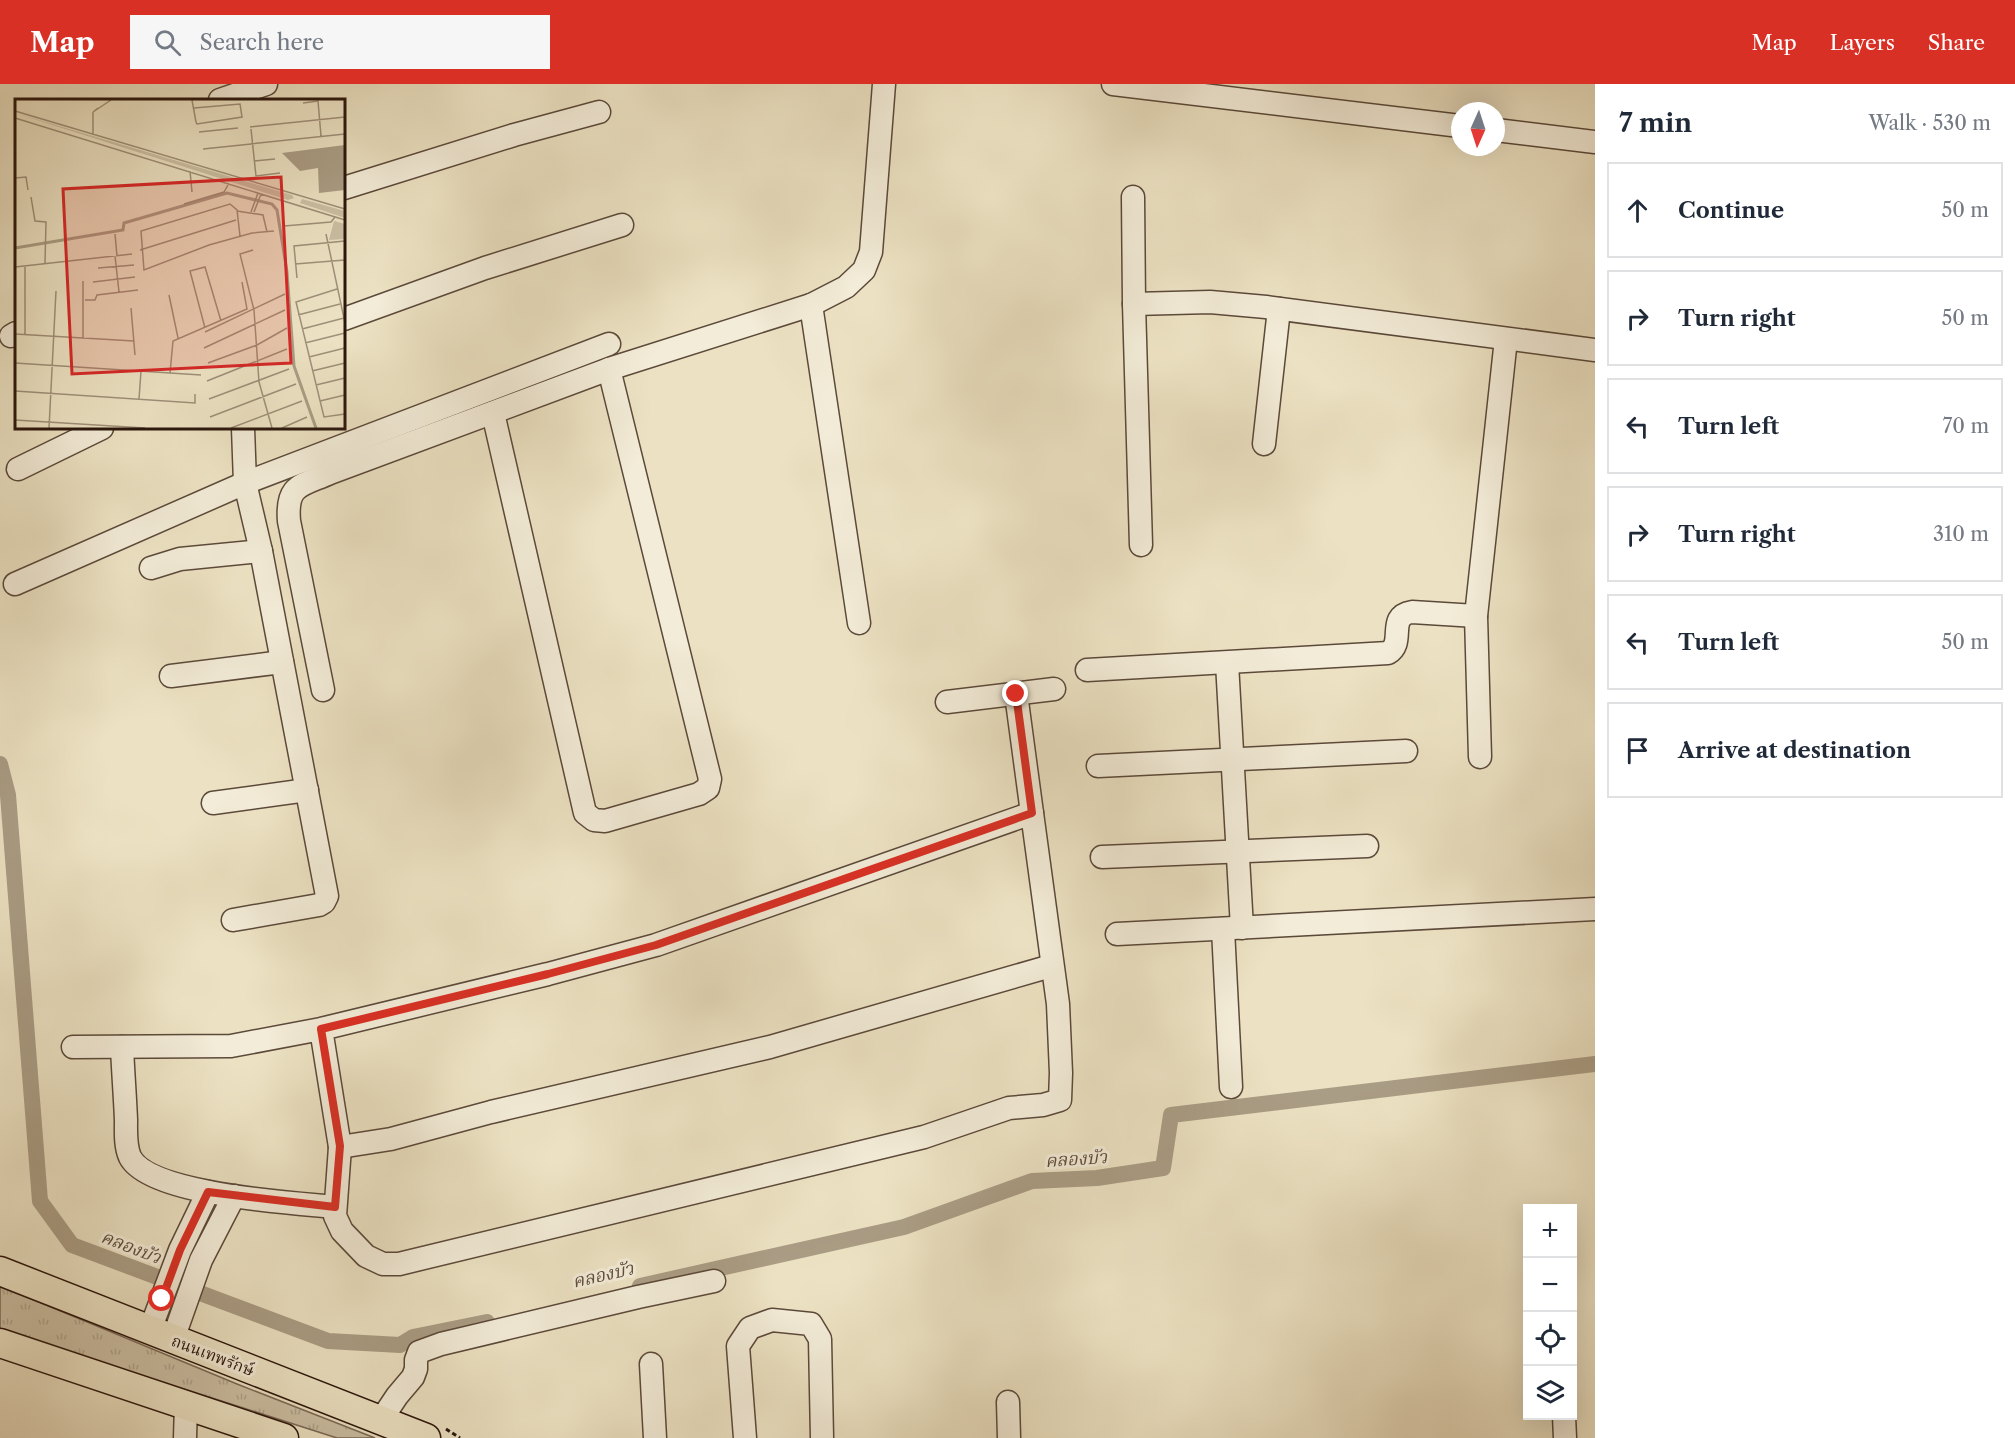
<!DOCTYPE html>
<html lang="en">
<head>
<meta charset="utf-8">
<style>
  body { margin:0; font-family:"Libre Caslon Text","Noto Serif Thai",serif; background:#f6f6f7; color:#1f2937 }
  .controls { position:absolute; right:18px; bottom:18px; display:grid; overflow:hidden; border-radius:0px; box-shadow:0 6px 24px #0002 }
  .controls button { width:54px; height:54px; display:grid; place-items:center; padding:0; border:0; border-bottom:2px solid #e0e1e3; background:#fff; color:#1f2937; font:30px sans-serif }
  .compass { position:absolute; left:1451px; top:18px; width:54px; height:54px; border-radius:50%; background:#fff; box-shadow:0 6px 24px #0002; rotate:183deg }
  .stop { position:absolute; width:18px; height:18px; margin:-14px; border:4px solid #d93025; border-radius:50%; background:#fff }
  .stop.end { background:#d93025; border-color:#fff; box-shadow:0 2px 6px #0008 }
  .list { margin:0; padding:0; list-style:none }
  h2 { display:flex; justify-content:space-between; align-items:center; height:78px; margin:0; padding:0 24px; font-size:26px }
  h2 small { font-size:20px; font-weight:400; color:#747a83 }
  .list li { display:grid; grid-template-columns:39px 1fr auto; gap:18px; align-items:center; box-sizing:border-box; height:96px; margin:0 12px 12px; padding:0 12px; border:2px solid #e0e1e3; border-radius:0px }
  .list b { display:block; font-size:22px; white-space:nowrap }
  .list em { font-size:20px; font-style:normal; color:#747a83 }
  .icon { flex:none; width:33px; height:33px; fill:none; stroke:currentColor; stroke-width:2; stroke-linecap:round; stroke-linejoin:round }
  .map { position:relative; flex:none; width:1595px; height:1354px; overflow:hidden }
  header { display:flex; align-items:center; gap:36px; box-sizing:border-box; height:84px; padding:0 30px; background:#d93025; color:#fff }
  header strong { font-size:28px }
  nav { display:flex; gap:33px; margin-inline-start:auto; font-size:21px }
  .search { width:420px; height:54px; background:#f6f6f7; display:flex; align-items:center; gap:15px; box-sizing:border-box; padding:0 21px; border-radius:0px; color:#747a83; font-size:22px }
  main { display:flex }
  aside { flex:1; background:#fff }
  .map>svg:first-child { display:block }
  .grass { fill:url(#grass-tufts); stroke:#7b6a58; stroke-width:1.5 }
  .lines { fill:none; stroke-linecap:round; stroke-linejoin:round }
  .canal { stroke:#aa9d85; stroke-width:16 }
  .minor-casing { stroke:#5b493a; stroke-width:25 }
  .major-casing { stroke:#2b160d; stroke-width:31 }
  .path { stroke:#2b160d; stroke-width:3; stroke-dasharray:4.5 3; stroke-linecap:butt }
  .minor { stroke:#f3ecd8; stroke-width:22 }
  .major { stroke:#ece2c3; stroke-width:28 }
  .route { stroke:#d93025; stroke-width:8 }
  .labels { text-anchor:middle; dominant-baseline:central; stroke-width:6; stroke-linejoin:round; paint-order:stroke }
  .street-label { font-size:16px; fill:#2b160d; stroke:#f3ecd8 }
  .water-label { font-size:18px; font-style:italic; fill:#5e4c3d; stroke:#f3ecd8 }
  .inset-river { fill:none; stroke:#aa9d85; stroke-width:3 }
  .inset-road { fill:none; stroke:#9f907a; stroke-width:1.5 }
  .view { fill:#d62828; fill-opacity:0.15; stroke:#d62828; stroke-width:3 }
  .inset-edge { fill:none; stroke:#2b160d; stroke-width:3 }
</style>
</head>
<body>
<header>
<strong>Map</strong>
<div class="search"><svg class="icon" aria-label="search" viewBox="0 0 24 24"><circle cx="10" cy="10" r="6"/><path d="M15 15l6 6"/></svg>Search here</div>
<nav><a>Map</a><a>Layers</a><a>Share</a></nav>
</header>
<main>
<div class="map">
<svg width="1595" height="1354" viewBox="0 0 1595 1354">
  <defs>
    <pattern id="grass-tufts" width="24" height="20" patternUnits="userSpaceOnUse" patternTransform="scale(1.5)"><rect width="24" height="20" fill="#cbbfa4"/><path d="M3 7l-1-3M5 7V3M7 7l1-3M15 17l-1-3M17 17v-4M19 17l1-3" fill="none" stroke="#aea38c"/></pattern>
  </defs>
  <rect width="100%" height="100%" fill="#ece2c3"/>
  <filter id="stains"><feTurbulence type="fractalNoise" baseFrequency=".00333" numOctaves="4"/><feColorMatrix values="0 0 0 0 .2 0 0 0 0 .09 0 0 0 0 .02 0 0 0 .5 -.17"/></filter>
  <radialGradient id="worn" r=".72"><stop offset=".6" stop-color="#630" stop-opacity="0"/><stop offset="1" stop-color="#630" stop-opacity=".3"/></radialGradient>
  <!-- grass -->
  <polygon class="grass" points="0,1202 237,1300 375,1354 337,1354 0,1246"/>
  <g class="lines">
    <!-- canal -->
    <g class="canal">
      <polyline points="0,680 8,711 40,1117 72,1161 328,1257 400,1261 413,1253 487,1238"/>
      <polyline points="640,1202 904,1143 1032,1097 1097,1094 1163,1084 1171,1031 1595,980"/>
    </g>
    <!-- minor casing -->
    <g class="minor-casing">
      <g id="minor">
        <polyline points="1113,0 1460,42"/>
        <polyline points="220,16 266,0"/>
        <polyline points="1496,46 1595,58"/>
        <polyline points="344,104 514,51 599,28"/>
        <polyline points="1133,113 1134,220 1141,461"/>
        <polyline points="1134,220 1210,218 1266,223 1595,266"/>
        <polyline points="811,221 859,539"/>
        <polyline points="344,235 485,184 622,141"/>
        <polyline points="11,252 16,249"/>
        <polyline points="493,329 585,729 594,736 605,737 699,710 708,704 710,695 609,285"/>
        <polyline points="1264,360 1279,225"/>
        <polyline points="18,385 102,344"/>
        <polyline points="151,484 180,475 261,467"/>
        <polyline points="15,500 245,399 609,260"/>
        <polyline points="1227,579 1242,844"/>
        <path d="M1087,586L1388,569C1406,559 1386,532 1412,528L1476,532"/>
        <polyline points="171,592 282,578"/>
        <path d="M323,606L289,437C286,400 301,402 330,389L609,285L811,221L846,203L864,186L871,168L884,0"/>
        <polyline points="1016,610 1032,729"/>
        <polyline points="947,618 1054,605"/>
        <polyline points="1480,673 1476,532 1506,255"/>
        <polyline points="1098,682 1406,667"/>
        <polyline points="213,719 307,706"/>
        <polyline points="1102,773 1367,762"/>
        <polyline points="233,836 319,821 324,818 327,812 261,467 245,399 243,344"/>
        <polyline points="1223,845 1231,1003"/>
        <polyline points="1117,850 1595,825"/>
        <polyline points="73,963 231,962 321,945 548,890 656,861 1032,729 1058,920 1061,989 1060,1016 1043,1021 1009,1024 924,1053 399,1180 383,1180 366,1172 342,1147 335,1132 340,1063 321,945"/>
        <path d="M122,963C123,987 125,1012 126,1036C126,1048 125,1062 130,1073C149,1111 294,1119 335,1123"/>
        <polyline points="340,1063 391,1055 491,1028 770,963 1051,882"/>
        <polyline points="150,1246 180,1166 208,1108"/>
        <polyline points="173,1255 201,1176 234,1112"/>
        <polyline points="651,1280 655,1354"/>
        <polyline points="1008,1318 1009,1354"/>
        <polyline points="1564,1332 1565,1354"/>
        <polyline points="381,1336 397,1312 413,1293 416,1285 416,1276 419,1268 441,1260 638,1213 714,1197"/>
        <polyline points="185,1354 186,1320"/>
        <polyline points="745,1354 738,1262 750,1244 772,1236 811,1240 820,1255 822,1354"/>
      </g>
    </g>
    <!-- major casing -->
    <g class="major-casing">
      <g id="major">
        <polyline points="0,1187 426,1354"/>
        <polyline points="0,1259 284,1354"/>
      </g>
    </g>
    <!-- path -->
    <polyline class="path" points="446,1345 460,1354"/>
    <!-- minor -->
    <use href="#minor" class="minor"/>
    <!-- major -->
    <use href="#major" class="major"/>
  </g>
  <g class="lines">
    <!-- route -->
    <polyline class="route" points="162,1215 180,1166 208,1108 335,1123 340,1062 321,945 548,890 656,861 1032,729 1016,610"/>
  </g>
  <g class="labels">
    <!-- street labels -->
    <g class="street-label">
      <text transform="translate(213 1271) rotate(21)">ถนนเทพรักษ์</text>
    </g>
    <!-- water labels -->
    <g class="water-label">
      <text transform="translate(1076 1075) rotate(-4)">คลองบัว</text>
      <text transform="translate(131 1163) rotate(21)">คลองบัว</text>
      <text transform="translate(603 1191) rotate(-13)">คลองบัว</text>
    </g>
  </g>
  <!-- overview -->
  <g transform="translate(15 15)">
    <rect width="330" height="330" fill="#ece2c3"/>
    <path d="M0,14L277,96L279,99L273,101ZM287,100L330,112V119L285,104Z" fill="#cbbfa4"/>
    <path d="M319,122L330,125V140L314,141Z" fill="#cbbfa4"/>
    <path d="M330,46V91L304,94L303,69L285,72L267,54Z" fill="#aa9d85"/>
    <path class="inset-river" d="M0,149L108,131L109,124L212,94L257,105L262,111L272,173L279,267L301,329"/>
    <path class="inset-road" d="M177,1L181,23L182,25L227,18L225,5L179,9M288,4L303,2L306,37M83,9L78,13L96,1M0,12L330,110M78,13V36M0,19L330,121M235,28L330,18M236,30L241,77L265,74M184,33L223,29M188,50L330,35M239,62L260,60M175,72L177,93M0,79L11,78L13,91M16,98L20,122L31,123L30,164M169,105L209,93L214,84M222,112L248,116L252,133M236,113L243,94M239,113L246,95M269,127L316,123L320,118M100,135L102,157M311,135L330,224M225,137L222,111L215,105L126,132L129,171L194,146L237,134L259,132M125,151L221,121M238,151L225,155L239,211L244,283L257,329M100,157L104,193M280,165L330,161M0,168L117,155M83,169L119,166M282,179L279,147L330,142M78,183L120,178M322,190L281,203L309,318L330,315M154,196L163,239M70,201H80L82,196L123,191M116,209L120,256M283,216L325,205M190,229L175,172L190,168L206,222M287,230L329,219M190,233L270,195M0,235L119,242M10,236V167M68,240V182M290,244L330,234M189,249L270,211M294,258L330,249M0,264L186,276M193,264L242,246L272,229M297,272L330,264M155,274L158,242L232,210L227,183M192,282L272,250M301,286L330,279M0,292L180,304V295M124,300L126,272M194,300L274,270M305,302L330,296M195,318L281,285M0,321L130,329M34,329L41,192M216,329L287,302M267,329L292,318"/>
    <path class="view" d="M266,78L276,264L57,275L48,90Z"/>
    <rect width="330" height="330" class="inset-edge"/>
  </g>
  <rect width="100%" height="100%" filter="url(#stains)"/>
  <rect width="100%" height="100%" fill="url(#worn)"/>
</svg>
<div class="controls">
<button>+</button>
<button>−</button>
<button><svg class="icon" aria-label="locate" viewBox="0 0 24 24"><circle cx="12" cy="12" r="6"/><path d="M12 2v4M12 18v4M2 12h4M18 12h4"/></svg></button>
<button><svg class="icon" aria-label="layers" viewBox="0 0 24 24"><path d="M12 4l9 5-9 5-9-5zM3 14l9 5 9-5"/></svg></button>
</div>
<svg class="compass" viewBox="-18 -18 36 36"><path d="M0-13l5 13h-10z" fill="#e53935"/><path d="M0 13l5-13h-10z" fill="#747a83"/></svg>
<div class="stop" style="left:162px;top:1215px"></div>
<div class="stop end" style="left:1016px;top:610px"></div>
</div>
<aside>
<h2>7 min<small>Walk · 530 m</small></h2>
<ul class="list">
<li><svg class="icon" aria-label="ahead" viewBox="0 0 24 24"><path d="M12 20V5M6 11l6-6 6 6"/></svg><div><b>Continue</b></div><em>50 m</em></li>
<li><svg class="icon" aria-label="right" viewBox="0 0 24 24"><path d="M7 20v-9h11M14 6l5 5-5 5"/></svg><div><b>Turn right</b></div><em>50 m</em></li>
<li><svg class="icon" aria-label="left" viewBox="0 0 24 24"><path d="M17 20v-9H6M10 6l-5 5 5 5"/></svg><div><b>Turn left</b></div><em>70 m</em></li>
<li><svg class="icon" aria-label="right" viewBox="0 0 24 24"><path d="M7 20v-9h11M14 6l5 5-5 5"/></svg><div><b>Turn right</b></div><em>310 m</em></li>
<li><svg class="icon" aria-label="left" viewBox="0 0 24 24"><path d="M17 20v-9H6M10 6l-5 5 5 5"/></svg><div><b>Turn left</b></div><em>50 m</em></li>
<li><svg class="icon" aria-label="arrive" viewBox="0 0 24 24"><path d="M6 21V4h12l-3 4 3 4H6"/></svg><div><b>Arrive at destination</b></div></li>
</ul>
</aside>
</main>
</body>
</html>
